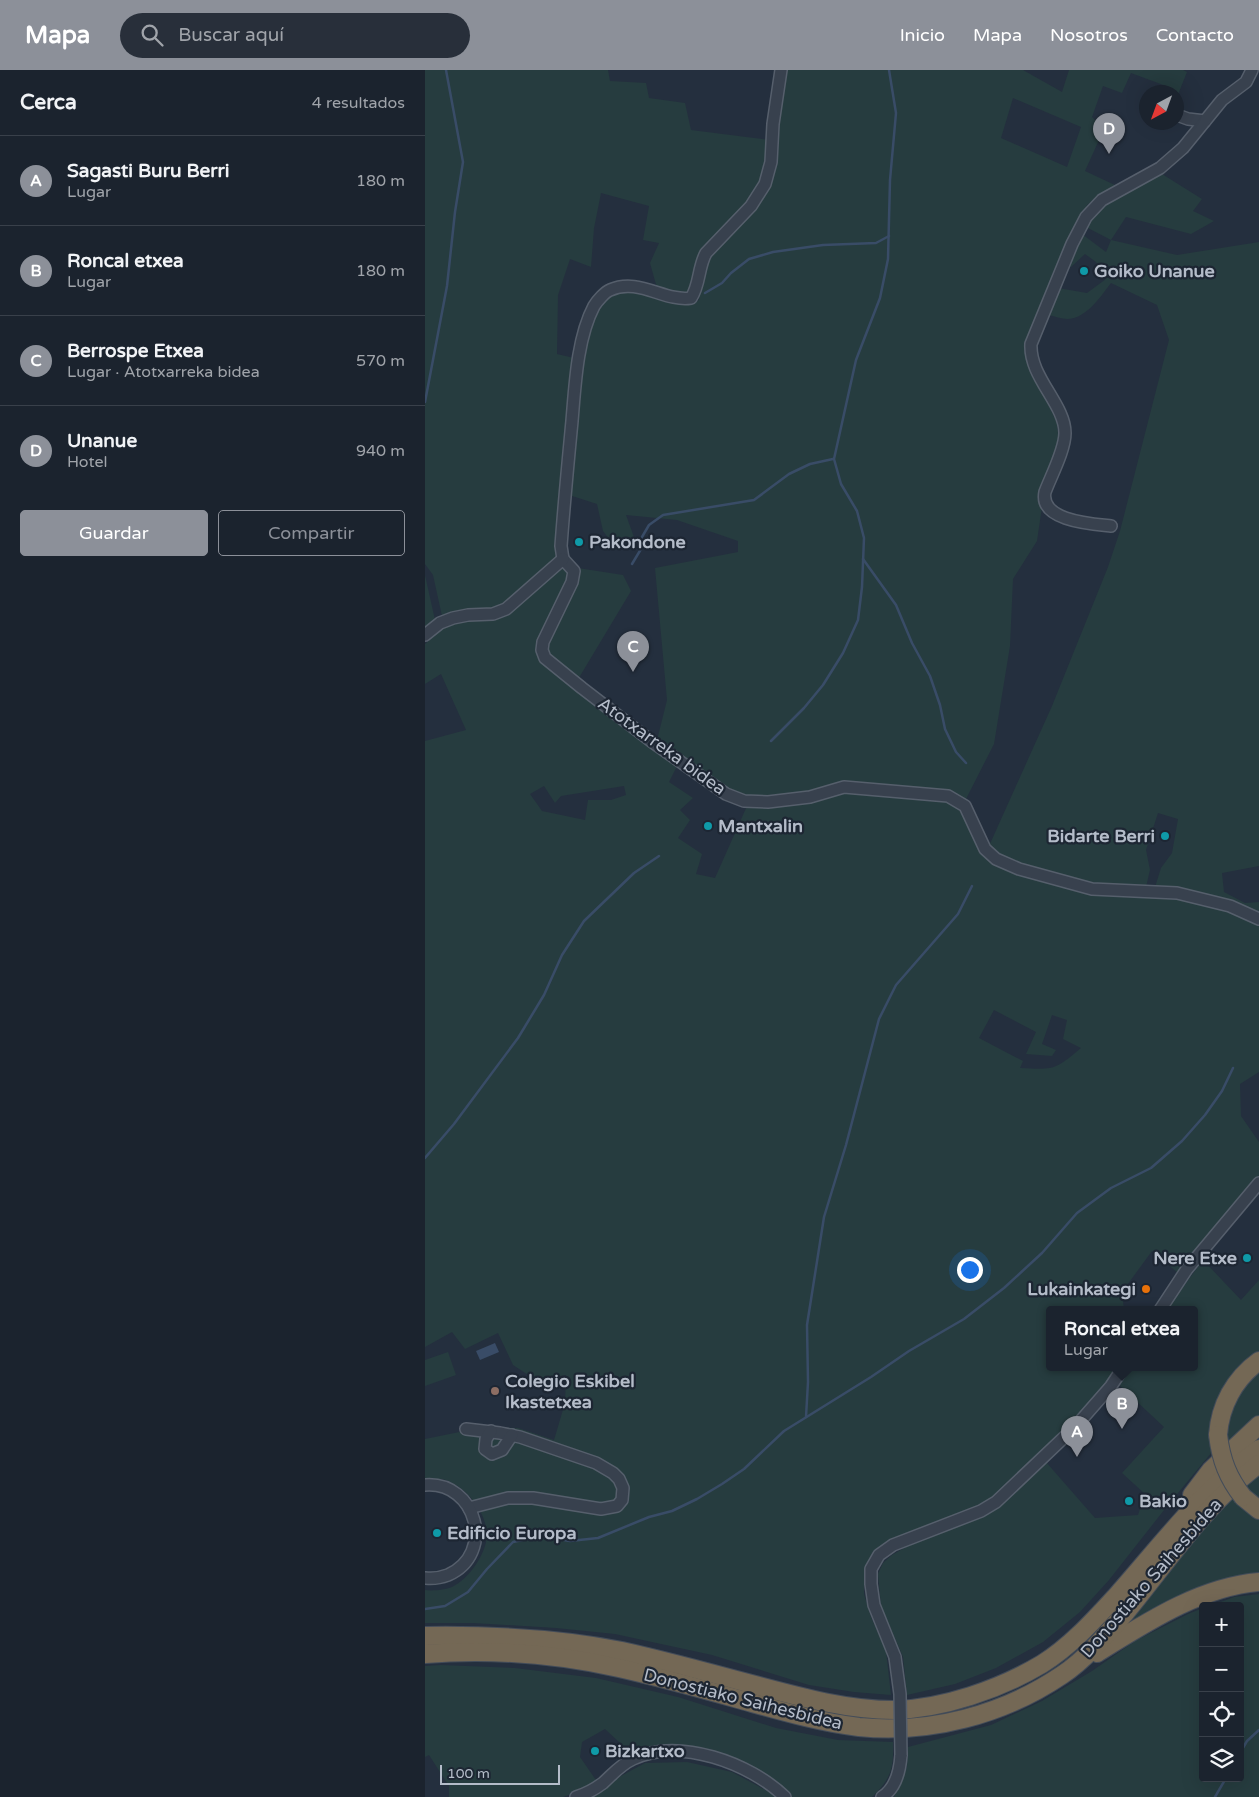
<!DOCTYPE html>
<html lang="es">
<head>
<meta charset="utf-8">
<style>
  body { margin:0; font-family:"Varela Round",sans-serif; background:#282f3a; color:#f1f3f6 }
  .controls { position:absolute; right:15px; bottom:15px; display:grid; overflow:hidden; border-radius:5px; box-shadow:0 5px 20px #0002 }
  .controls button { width:45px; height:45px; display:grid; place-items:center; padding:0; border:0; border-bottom:1px solid #39404a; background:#1b232e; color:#f1f3f6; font:25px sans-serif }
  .compass { position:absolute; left:714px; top:15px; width:45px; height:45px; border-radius:50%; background:#1b232e; box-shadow:0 5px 20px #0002; rotate:221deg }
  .scale { position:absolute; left:15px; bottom:12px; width:120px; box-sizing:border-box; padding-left:5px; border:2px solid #b4bcc9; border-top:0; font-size:14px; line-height:18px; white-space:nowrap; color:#b4bcc9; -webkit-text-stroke:4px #1d2633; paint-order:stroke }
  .you { position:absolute; left:544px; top:1199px; width:18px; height:18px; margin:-12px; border:4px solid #fff; border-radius:50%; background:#1a73e8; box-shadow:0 0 0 8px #1a73e833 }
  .badge { display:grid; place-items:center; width:32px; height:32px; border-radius:50%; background:#8c9099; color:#fff; font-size:16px; font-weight:700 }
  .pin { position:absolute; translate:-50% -41px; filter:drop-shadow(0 1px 2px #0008) }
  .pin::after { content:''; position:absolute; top:26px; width:18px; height:15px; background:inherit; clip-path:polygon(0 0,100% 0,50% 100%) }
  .popup { position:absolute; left:621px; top:1236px; width:152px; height:65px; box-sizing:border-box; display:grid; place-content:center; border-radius:5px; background:#1b232e; filter:drop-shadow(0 1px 4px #0005); font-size:16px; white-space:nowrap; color:#a0a4aa }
  .popup b { font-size:19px; color:#f1f3f6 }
  .popup::after { content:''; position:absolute; left:50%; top:100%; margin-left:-10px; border:10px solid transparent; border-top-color:#1b232e }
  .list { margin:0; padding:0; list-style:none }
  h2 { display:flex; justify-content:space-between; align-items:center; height:65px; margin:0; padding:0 20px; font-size:21px }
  h2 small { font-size:16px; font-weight:400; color:#a0a4aa }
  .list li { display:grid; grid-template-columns:32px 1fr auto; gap:15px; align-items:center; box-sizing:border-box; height:90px; padding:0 20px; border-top:1px solid #39404a }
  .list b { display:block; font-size:19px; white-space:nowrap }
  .list p { margin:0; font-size:16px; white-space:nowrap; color:#a0a4aa }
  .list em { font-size:16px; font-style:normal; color:#a0a4aa }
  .actions { display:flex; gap:10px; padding:15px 20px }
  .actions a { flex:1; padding:11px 0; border:1px solid #8c9099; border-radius:5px; text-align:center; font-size:18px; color:#8c9099 }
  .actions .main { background:#8c9099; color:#fff }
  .icon { flex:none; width:28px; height:28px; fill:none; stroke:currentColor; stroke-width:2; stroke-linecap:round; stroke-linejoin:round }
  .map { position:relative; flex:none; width:834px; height:1727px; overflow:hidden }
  header { display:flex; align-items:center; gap:30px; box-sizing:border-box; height:70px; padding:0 25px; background:#8c9099; color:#fff }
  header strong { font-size:24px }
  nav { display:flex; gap:28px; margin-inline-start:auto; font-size:18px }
  .search { width:350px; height:45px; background:#282f3a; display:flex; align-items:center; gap:12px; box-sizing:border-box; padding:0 18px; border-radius:28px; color:#a0a4aa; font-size:19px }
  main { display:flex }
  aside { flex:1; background:#1b232e }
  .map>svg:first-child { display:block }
  .green { fill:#263c3f; fill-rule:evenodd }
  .water { fill:#394c67 }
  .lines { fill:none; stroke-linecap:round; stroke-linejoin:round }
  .stream { stroke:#394c67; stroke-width:2.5 }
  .minor-casing { stroke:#565f6c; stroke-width:14 }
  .highway-casing { stroke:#434c59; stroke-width:20 }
  .minor { stroke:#38414e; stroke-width:11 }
  .highway { stroke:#746855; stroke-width:18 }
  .minor-bridge-casing { stroke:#565f6c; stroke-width:14; stroke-linecap:butt }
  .highway-bridge-casing { stroke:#434c59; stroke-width:20; stroke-linecap:butt }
  .minor-bridge { stroke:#38414e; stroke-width:11 }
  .highway-bridge { stroke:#746855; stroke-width:18 }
  .culture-dot { fill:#0f9aa8; stroke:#1d2633; stroke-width:2 }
  .food-dot { fill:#e8710a; stroke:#1d2633; stroke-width:2 }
  .education-dot { fill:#8d6e63; stroke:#1d2633; stroke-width:2 }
  .labels { text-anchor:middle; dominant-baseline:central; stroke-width:4.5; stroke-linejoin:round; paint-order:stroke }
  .poi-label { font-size:18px; font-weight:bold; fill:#b4bcc9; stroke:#1d2633; text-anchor:start }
  .street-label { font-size:18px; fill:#b4bcc9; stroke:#1d2633 }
</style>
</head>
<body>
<header>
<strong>Mapa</strong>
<div class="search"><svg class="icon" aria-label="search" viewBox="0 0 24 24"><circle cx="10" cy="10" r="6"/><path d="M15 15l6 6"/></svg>Buscar aquí</div>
<nav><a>Inicio</a><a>Mapa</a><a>Nosotros</a><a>Contacto</a></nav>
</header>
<main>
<aside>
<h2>Cerca<small>4 resultados</small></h2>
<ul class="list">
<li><span class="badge">A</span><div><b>Sagasti Buru Berri</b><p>Lugar</p></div><em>180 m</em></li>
<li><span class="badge">B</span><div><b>Roncal etxea</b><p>Lugar</p></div><em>180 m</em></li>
<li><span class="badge">C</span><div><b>Berrospe Etxea</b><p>Lugar · Atotxarreka bidea</p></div><em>570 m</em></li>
<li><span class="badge">D</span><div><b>Unanue</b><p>Hotel</p></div><em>940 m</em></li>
</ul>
<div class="actions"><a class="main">Guardar</a><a>Compartir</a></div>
</aside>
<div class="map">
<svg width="834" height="1727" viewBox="0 0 834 1727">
  <rect width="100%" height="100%" fill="#242f3e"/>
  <!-- green -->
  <g class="green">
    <polygon points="0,0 183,0 185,11 221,13 224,28 260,33 266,60 345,70 342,98 326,128 279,179 264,223 257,226 232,218 225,193 234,173 218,170 224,136 176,123 169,158 166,197 145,189 133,225 132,284 149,288 132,488 78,536 64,540 17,546 8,505 0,494"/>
    <path d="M360,0H598L637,22L644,0H758L762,2L752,27V22H739L741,16L706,3L697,23L678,16L667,47L679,59L660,101L692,116L677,124L662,135L601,276L602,288L632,353L634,375L615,427L617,437L612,471L588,509L585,576L569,674L541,729L522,721L420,714L367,724L323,726L299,716L232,670L242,630L230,498L313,482V471L252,450L201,445L209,467L187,473L178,461L172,434L144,425L154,304L171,238L182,225L197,220L232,225L265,235L274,230L281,189L342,119ZM588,28L656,57L642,97L576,68Z"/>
    <path d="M737,104L777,129L768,141L789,151L766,164L701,147L686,170L752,185L834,172V796L797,803L799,822L820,833L834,832V847L730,817L736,798L747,783L753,749L733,743L721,780L725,800L721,817C673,814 602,809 564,776L627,636L683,497L695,461L744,270L732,235L686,213C676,226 662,248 643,249C637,249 629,246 623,245L633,218L662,223L681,209L671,192L660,184L646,197L642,194L657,164L681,182L686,170L661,157L679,134Z"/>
    <path d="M140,496L198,505L206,521L149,616L253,694L244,712L268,728L255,740L265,750L253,768L277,784L271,804L290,808L322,736L383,734L417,721L520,728L538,738L572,792L672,821L752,825L802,839L834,854V1002L815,1014L816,1046L834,1072V1108L754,1204L727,1181L697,1222L699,1240H624V1298H693L672,1330L573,1426L551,1439L498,1458L454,1478L439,1500V1524L446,1547L461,1581L466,1625L429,1622L384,1615L287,1585L190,1564L131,1558L48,1553H0V1520C7,1521 20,1520 27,1517C44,1509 62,1483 62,1464C61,1442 43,1419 23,1411C17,1408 7,1410 0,1410V1369L59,1357L93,1358L129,1370L140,1333L141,1305L111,1310L88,1295L73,1263L40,1279L27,1262L0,1277V671L41,660L16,604L0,614V574L24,553L68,547L133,498ZM119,716L130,733L136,726L199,716L201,725L186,730H163L160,750L117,741L105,724ZM569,940L611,962L601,984L627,986L631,980L617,974L627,945L642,950L638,969L656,978C630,1000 629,1000 595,998L598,991L554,968Z"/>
    <polygon points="0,505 10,550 0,558"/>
    <path d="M778,1190L816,1230L834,1210V1281C814,1297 785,1328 785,1355C784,1364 786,1373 787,1382L743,1435L684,1510L655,1542L618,1572L571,1598L530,1614L482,1625L478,1587L456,1536L453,1504L458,1493L467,1485L481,1477L558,1446L578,1434L621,1392L670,1448L713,1445L720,1424L697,1403L739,1357L693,1314L704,1298H770V1240H741Z"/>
    <polygon points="23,1282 31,1305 0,1316 0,1290"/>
    <polygon points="834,1301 834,1502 786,1513 744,1531 695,1560 803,1431 832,1407 801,1371 803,1349 814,1322"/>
    <polygon points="834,1524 834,1727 469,1727 482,1697 483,1677 566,1655 617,1631 667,1601 710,1571 763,1544 778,1538 778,1708 815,1708 815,1536 785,1536 809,1527"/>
    <path d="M16,1595L90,1598L171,1608L253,1627L351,1658L413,1670L468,1672C469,1698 466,1709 447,1727H366L346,1710L295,1686L207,1684L180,1659L157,1672L155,1687L173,1713L163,1718L138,1727H24V1716L4,1685L0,1687V1596Z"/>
    <polygon points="262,1692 307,1702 346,1723 351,1727 167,1727 196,1706 220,1693"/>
  </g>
  <!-- water -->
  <polygon class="water" points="70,1273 74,1282 55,1290 51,1281"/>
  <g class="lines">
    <!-- stream -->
    <g class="stream">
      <polyline points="280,223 297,213 306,203 324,189 348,182 398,175 451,173 464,166"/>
      <polyline points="0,332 22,216 30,142 38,92 21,0"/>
      <polyline points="438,489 471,535 487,573 505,606 515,635 520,659 531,682 541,693"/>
      <polyline points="207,494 216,479 217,467 224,455 238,445 329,430 364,404 385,394 408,389"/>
      <polyline points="346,671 379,638 398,615 418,583 433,550 437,517 439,468 432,441 416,414 409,389 431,290 455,228 463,189 465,110 471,43 464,0"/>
      <polyline points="0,1088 29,1054 93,968 119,925 137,885 159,851 209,803 234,786"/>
      <polyline points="381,1347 383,1312 382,1255 399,1147 421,1075 454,949 471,915 533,844 547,816"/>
      <polyline points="0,1539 20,1536 43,1522 62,1499 88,1472 116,1466 145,1471 173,1468 224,1447 247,1441 272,1429 297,1414 319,1399 359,1361 446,1307 484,1281 539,1249 579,1218 617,1183 652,1143 686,1118 726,1098 757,1071 780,1045 797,1021 808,998"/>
      <polyline points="815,1683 822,1671 834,1660"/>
      <polyline points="790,1727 801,1708"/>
    </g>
    <!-- minor casing -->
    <g class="minor-casing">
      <g id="minor">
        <polyline points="752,45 763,49 780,51"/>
        <path d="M686,456C667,454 614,451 620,422C626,406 640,380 640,363C640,334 604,307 606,274L647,174L661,147L677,130L735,98L758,78L797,30L821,12L827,0"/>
        <polyline points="138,489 149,501 147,512 118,572 117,580 120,588 157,618 226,671 301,724 319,731 343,732 385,727 419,717 523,726 540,736 560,779 571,789 594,799 667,819 752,823 805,836 834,849"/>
        <path d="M138,489L136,476C139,434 143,393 147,351C150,316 152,268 169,236C172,231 180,222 185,220C214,207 239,232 266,228C275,215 273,197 281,183L326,136L340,114L346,92L348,54L356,0"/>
        <polyline points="0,565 15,553 28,548 43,545 68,544 81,539 138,489"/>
        <polyline points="735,1240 762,1199 834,1113"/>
        <polyline points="41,1359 75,1363 95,1367 171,1393 188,1403 194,1409 198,1418 197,1430 192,1436 176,1439 108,1428 83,1428 44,1438"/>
        <polyline points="66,1361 61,1369 60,1379 67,1384 77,1380 87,1365"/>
        <path d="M0,1415C52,1411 71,1484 23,1505C15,1508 8,1509 0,1508"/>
        <polyline points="470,1587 449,1535 446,1514 446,1499 454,1485 468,1475 556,1441 571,1432 651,1356 686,1316 698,1298"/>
        <path d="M151,1727C161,1724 170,1719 178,1713C188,1704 195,1695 208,1689C254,1667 325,1693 360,1727"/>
        <path d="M457,1727C471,1718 475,1700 476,1685"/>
      </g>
    </g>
    <!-- highway casing -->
    <g class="highway-casing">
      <g id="highway">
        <path d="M793,1365C795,1336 809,1309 834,1291"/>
        <polyline points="767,1425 786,1400 834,1355"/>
        <polyline points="818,1427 834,1440"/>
        <path d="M0,1566C67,1565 132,1568 197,1581C242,1591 286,1603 330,1615C375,1627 422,1640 469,1640C518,1639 575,1619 617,1594C646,1576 670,1549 693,1524C738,1473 779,1418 834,1379"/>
        <path d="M672,1583C722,1552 775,1517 834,1512"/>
        <path d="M0,1584C64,1579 131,1584 194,1598C234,1607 274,1618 313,1629C353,1640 393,1652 434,1657C505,1664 578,1645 637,1605C661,1589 682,1564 701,1542C743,1491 780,1434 834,1394"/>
      </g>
    </g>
    <!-- minor -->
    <use href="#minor" class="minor"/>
    <!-- highway -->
    <use href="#highway" class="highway"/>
    <!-- minor-bridge casing -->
    <g class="minor-bridge-casing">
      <polyline id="minor-bridge" points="470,1587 475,1624 476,1685"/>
    </g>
    <!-- highway-bridge casing -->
    <g class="highway-bridge-casing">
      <path id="highway-bridge" d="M793,1365C796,1390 803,1408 818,1427"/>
    </g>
    <!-- minor-bridge -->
    <use href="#minor-bridge" class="minor-bridge"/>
    <!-- highway-bridge -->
    <use href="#highway-bridge" class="highway-bridge"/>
  </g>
  <!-- markers -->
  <g class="culture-dot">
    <circle cx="659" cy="201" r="5"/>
    <circle cx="154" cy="472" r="5"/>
    <circle cx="283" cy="756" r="5"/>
    <circle cx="740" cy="766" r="5"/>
    <circle cx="822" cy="1188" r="5"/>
    <circle cx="704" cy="1431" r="5"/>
    <circle cx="12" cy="1463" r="5"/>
    <circle cx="170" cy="1681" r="5"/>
  </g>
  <circle class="food-dot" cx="721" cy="1219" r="5"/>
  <circle class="education-dot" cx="70" cy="1321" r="5"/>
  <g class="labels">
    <!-- poi labels -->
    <g class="poi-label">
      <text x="669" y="201">Goiko Unanue</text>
      <text x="164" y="472">Pakondone</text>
      <text x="293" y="756">Mantxalin</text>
      <text x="730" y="766" text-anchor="end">Bidarte Berri</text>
      <text x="812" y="1188" text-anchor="end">Nere Etxe</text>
      <text x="711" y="1219" text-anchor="end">Lukainkategi</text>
      <text x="80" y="1311">Colegio Eskibel<tspan x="80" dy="21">Ikastetxea</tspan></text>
      <text x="714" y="1431">Bakio</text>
      <text x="22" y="1463">Edificio Europa</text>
      <text x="180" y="1681">Bizkartxo</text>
    </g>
    <!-- street labels -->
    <g class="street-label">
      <text transform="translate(237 676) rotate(36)">Atotxarreka bidea</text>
      <text transform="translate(726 1508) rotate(-49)">Donostiako Saihesbidea</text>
      <text transform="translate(318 1629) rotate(14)">Donostiako Saihesbidea</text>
    </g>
  </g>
</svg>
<div class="controls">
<button>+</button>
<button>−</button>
<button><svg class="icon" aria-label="locate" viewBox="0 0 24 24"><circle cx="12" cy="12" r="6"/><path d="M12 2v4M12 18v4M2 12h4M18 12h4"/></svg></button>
<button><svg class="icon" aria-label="layers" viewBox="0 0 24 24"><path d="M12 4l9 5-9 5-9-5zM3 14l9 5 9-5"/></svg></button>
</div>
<svg class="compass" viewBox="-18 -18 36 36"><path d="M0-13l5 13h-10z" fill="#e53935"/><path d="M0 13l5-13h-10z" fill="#a0a4aa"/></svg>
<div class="scale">100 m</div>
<div class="you"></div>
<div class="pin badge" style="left:652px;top:1387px">A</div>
<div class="pin badge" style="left:697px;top:1359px">B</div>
<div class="popup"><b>Roncal etxea</b>Lugar</div>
<div class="pin badge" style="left:208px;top:602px">C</div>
<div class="pin badge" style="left:684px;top:84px">D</div>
</div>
</main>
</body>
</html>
